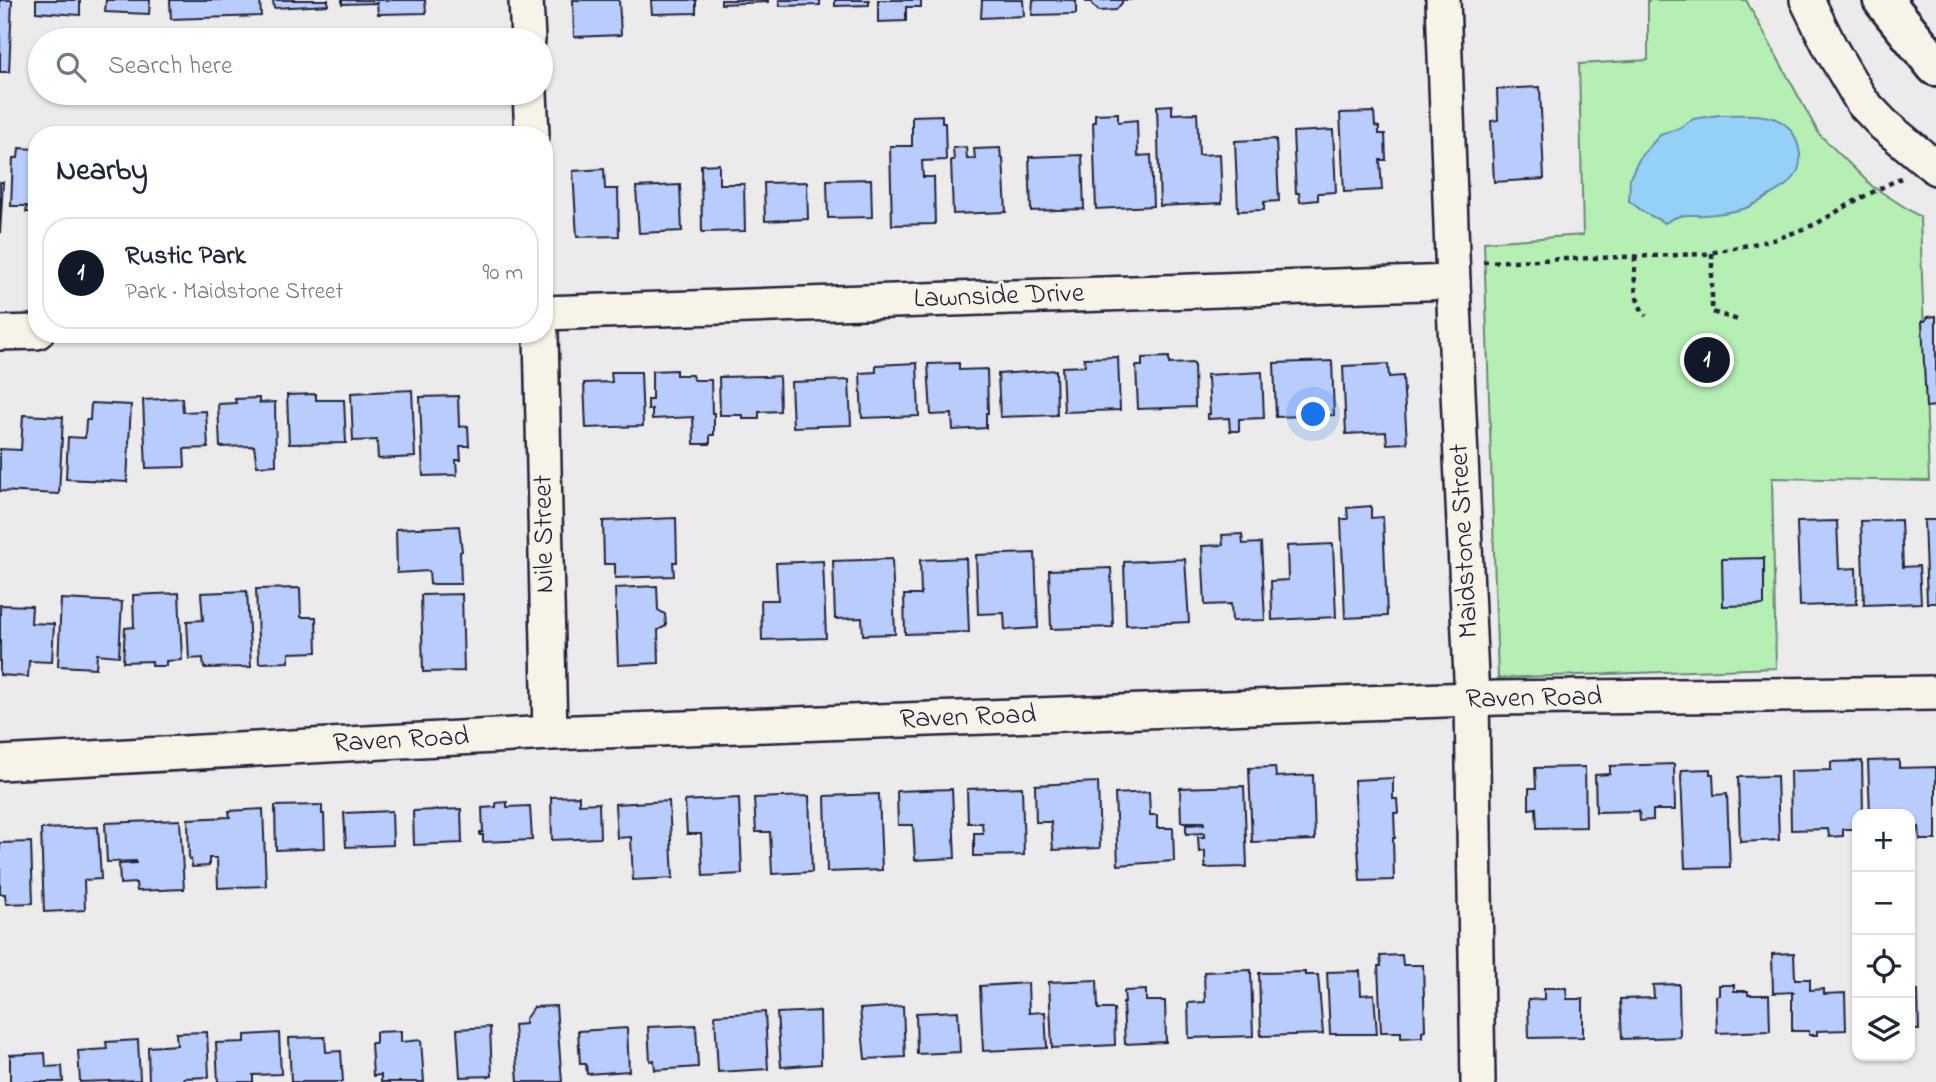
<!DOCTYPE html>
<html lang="en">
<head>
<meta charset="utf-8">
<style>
  body { margin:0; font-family:"Indie Flower",sans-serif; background:#f6f6f7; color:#1f2937 }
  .controls { position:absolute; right:21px; bottom:21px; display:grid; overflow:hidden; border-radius:14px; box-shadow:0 2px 5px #0004 }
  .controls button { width:63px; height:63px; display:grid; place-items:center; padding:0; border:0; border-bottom:2px solid #e0e1e3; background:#fff; color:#1f2937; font:35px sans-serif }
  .you { position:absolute; left:1314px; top:415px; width:24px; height:24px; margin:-18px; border:5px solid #fff; border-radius:50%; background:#1a73e8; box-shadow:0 0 0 10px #1a73e833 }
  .badge { display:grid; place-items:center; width:46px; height:46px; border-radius:50%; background:#111827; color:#fff; font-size:23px; font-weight:700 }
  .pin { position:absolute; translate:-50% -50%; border:4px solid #fff; box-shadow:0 2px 7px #0006 }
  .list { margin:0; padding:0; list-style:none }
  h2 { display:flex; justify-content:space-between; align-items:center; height:91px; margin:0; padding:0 28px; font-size:30px }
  h2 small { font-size:23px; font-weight:400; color:#747a83 }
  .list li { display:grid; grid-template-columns:46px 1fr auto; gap:21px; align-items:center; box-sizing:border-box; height:112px; margin:0 14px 14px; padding:0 14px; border:2px solid #e0e1e3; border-radius:28px }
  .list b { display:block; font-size:26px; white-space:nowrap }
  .list p { margin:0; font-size:23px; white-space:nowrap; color:#747a83 }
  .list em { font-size:23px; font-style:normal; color:#747a83 }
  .icon { flex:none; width:38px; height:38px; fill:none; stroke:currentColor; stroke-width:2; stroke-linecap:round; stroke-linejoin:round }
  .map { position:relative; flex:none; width:1936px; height:1082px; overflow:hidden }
  .search { position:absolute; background:#fff; box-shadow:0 2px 5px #0004; left:28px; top:28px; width:525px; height:77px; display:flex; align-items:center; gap:18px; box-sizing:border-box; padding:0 24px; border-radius:38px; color:#747a83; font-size:26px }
  .panel { position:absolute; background:#fff; box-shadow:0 2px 5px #0004; left:28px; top:126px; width:525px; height:217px; border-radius:28px }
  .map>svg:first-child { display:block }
  .green { fill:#b5efb3; stroke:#6c8877; stroke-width:2 }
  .water { fill:#95d1f6; stroke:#678bab; stroke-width:2 }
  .building { fill:#b9cdfc; stroke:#22223b; stroke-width:2 }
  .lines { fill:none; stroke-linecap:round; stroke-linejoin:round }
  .street-casing { stroke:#22223b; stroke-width:38 }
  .highway-casing { stroke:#22223b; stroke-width:44 }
  .path { stroke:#22223b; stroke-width:4.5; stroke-dasharray:5 5; stroke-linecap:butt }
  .street { stroke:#f7f3e8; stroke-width:33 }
  .highway { stroke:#f7f3e8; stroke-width:38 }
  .labels { text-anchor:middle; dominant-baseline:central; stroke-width:5; stroke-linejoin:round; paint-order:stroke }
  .street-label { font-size:28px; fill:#22223b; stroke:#f7f3e8 }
</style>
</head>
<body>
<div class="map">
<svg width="1936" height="1082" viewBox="0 0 1936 1082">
  <rect width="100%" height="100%" fill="#ebebec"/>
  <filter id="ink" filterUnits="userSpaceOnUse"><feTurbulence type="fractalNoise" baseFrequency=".0143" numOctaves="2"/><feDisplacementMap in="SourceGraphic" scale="14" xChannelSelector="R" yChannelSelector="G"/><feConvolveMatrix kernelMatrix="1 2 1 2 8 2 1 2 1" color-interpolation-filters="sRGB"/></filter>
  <g filter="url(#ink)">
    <!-- green -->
    <polygon class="green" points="1648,0 1746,0 1819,134 1872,186 1920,217 1929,481 1772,478 1776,668 1498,678 1484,242 1583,235 1579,64 1648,60"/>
    <!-- water -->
    <path class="water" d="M1719,115C1755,115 1793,108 1800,154C1801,165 1798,175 1789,183C1783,188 1751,207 1743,209C1731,212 1717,214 1705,215C1687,216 1682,212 1665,223L1645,213L1629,201L1630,178L1635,167L1641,156L1660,135L1679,128L1693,119Z"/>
    <!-- building -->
    <g class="building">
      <polygon points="0,0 12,0 9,72 0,72"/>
      <polygon points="36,0 80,0 80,15 36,12"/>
      <polygon points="106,0 150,0 149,14 105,12"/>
      <polygon points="170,0 260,0 261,16 171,19"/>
      <polygon points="273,0 328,0 328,5 274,8"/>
      <polygon points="342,0 425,0 426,13 378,14 377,3 342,4"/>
      <polygon points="573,0 619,0 621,35 574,37"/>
      <polygon points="651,0 696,0 696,13 652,14"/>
      <polygon points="721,0 768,0 768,2 721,4"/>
      <polygon points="779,0 820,0 820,5 780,6"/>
      <polygon points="835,0 869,0 869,5 835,6"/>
      <polygon points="878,0 921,0 921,7 906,7 906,21 878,22"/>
      <polygon points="982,0 1023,0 1024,16 981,18"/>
      <polygon points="1033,0 1076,0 1076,14 1032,15"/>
      <polygon points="1086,0 1132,0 1122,0 1122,3 1116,10 1099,11 1092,5 1092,2 1086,2"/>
      <polygon points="1540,87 1544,179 1494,182 1491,121 1498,120 1497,89"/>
      <polygon points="1172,105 1172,114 1197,113 1199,155 1220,154 1222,203 1160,206 1157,106"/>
      <polygon points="1374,112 1375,126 1379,127 1379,134 1385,134 1386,160 1380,160 1382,190 1344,192 1340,113"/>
      <polygon points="1118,113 1118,122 1137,120 1138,156 1151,155 1153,206 1096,209 1093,122 1095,122 1095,114"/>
      <polygon points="942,115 942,123 945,123 946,160 922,161 923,177 934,177 935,224 892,225 890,146 912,146 912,116"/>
      <polygon points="1333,130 1336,192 1318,193 1318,200 1300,202 1299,193 1296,193 1293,132"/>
      <polygon points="464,131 464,135 427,135 427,133"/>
      <polygon points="1276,139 1279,201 1264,202 1264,210 1238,211 1235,141"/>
      <polygon points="966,147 967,159 975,159 974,149 1000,148 1001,158 1003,158 1006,212 953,214 951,160 954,160 953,148"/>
      <polygon points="19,148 35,149 34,174 37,174 37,245 34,245 35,212 26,212 27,206 11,206 13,158 18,158"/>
      <polygon points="1082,155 1084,209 1031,211 1029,157"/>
      <polygon points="719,164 719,184 744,184 745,231 702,232 701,165"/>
      <polygon points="604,169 605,189 618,189 619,236 577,237 573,171"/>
      <polygon points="871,179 872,217 828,218 827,180"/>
      <polygon points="0,182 3,182 0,234"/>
      <polygon points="807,182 808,219 765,221 764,183"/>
      <polygon points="680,185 682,231 639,233 636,187"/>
      <polygon points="1936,316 1936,406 1926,407 1922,321 1925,321 1928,317"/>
      <polygon points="1118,357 1120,410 1064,412 1062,367 1085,366 1084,358"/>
      <polygon points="1169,357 1169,364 1194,363 1195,407 1138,409 1136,366 1142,366 1142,358"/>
      <polygon points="1332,361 1334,415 1276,417 1274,363"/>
      <polygon points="917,363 919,416 862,418 860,373 876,372 876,365"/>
      <polygon points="959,363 959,370 987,369 988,413 986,413 986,428 953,430 952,414 931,415 928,364"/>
      <polygon points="1388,364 1389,377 1403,376 1407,443 1387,444 1386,432 1346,434 1343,366"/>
      <polygon points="676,370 676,375 692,375 693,379 695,380 711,380 712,413 714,413 714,435 710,435 710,444 694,444 693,417 652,419 652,409 648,410 648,400 652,400 652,371"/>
      <polygon points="1056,370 1057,415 1000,417 998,374"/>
      <polygon points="611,372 641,372 643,426 586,428 584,383 612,382"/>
      <polygon points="1262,372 1264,418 1239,419 1239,431 1230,431 1229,418 1208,419 1208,414 1210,414 1208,378 1206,378 1206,375"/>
      <polygon points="764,376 764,377 779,376 780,411 759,412 759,419 743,419 743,415 720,415 719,377"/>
      <polygon points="849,380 851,425 793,427 791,382"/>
      <polygon points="412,390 415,457 378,459 377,440 353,441 351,393"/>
      <polygon points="316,394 316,400 344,400 346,443 289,444 287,395"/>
      <polygon points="458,396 459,427 468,426 469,446 460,446 461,460 456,460 457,475 423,476 420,397"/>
      <polygon points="182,398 183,412 206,411 208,448 184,449 185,467 146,468 143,400"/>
      <polygon points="259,398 259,403 275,402 276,465 257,466 254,446 220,447 218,404 236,403 235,399"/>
      <polygon points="91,403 131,405 127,482 66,479 68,437 85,438 86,420 90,420"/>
      <polygon points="23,415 63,417 59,494 0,491 0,449 21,450"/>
      <polygon points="1371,506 1371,518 1383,517 1387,616 1345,618 1341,519 1348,519 1347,508"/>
      <polygon points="676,518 677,562 673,562 674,576 615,578 615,564 604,564 603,521"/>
      <polygon points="1901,520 1903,567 1919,566 1921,603 1864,605 1861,521"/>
      <polygon points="1924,520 1936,520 1936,603 1927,603"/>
      <polygon points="1837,521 1839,569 1856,568 1857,604 1800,606 1797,522"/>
      <polygon points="459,526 462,551 460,552 461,584 430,584 429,571 397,573 396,529"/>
      <polygon points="1242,534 1243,544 1261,543 1265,620 1232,621 1231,604 1205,605 1202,546 1223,545 1222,535"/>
      <polygon points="1333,544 1336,617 1272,620 1271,581 1288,580 1287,546"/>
      <polygon points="1035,553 1038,628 1005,630 1004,613 978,614 976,555"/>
      <polygon points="966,558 969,632 905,634 904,595 921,595 920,560"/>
      <polygon points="1764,558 1764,605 1723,606 1722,559"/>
      <polygon points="892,559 895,634 863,635 862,618 835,619 833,561"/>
      <polygon points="1185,559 1189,622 1126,625 1124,562"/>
      <polygon points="823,561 826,638 762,640 761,600 778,600 776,563"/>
      <polygon points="1111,568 1113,627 1051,629 1049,570"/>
      <polygon points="657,586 658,610 665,614 666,626 658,630 659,663 618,665 615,588"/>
      <polygon points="300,588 301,617 316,617 317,652 289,653 289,662 259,663 256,589"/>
      <polygon points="247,591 251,667 204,668 203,658 189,659 187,621 203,620 201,593"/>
      <polygon points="179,593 182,660 166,661 166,666 152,666 152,661 123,662 125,628 134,627 133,595"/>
      <polygon points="462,594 464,671 423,672 421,595"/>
      <polygon points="61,599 122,602 119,656 97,654 96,668 58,666"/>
      <polygon points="0,605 32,606 31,623 54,624 52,662 29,661 28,677 0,675"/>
      <polygon points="1899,760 1899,768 1936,767 1936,840 1920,840 1919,827 1910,827 1910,814 1870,814 1868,761"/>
      <polygon points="1862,761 1863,814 1857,814 1857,829 1843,829 1843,836 1829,837 1828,829 1791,830 1790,771 1831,770 1831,762"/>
      <polygon points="1674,764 1675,810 1653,810 1653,820 1640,821 1639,811 1596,812 1595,775 1610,774 1610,766"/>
      <polygon points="1275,767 1276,777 1313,775 1315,840 1252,842 1249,768"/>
      <polygon points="1585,767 1586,827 1537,828 1536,808 1529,809 1529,788 1536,788 1535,768"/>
      <polygon points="1710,769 1710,774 1713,774 1714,795 1727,794 1730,867 1685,868 1681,776 1682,770"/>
      <polygon points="1777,776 1779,840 1740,842 1738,777"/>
      <polygon points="1393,778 1393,799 1397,799 1398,813 1394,813 1395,838 1393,838 1394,880 1360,881 1354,780"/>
      <polygon points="1098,782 1100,848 1053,850 1051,822 1036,822 1035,785"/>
      <polygon points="1244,786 1247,867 1205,868 1205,851 1199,852 1198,837 1204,837 1204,833 1186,834 1186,825 1204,824 1204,822 1181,822 1180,788"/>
      <polygon points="1022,787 1024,855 974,856 974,833 983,833 982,823 968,823 967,789"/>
      <polygon points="952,789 955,858 915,860 913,825 898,825 897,791"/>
      <polygon points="1149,792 1150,815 1157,815 1157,828 1173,828 1174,861 1118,865 1115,794"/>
      <polygon points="879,794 882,870 827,872 825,796"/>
      <polygon points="579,796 579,804 599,803 600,838 552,840 551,797"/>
      <polygon points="809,796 812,872 772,874 770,832 756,832 754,798"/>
      <polygon points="739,798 742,874 703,876 701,834 687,834 685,801"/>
      <polygon points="669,801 673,878 633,880 631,837 617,838 615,804"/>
      <polygon points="507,802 507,807 530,806 532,840 483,842 483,835 480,835 480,832 483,832 482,808 496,807 496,803"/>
      <polygon points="322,805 322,814 324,814 325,848 276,850 275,806"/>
      <polygon points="263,809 266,886 218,888 217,858 209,858 209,866 192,867 191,859 189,859 188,819 230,817 229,811"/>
      <polygon points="461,809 462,843 414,845 413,811"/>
      <polygon points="392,811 393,845 346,847 344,813"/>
      <polygon points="180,820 184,889 137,891 136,883 120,884 119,864 136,863 136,861 107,862 105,823"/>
      <polygon points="98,827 101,879 84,880 85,910 44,912 41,829"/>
      <polygon points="31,842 33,903 6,904 5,894 0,894 0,843"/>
      <polygon points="1794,953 1795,979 1810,979 1810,990 1824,989 1824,994 1845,993 1846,1030 1817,1031 1817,1035 1809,1035 1809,1031 1792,1031 1792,994 1794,992 1773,993 1772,954"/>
      <polygon points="1402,955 1403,965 1423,965 1425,1030 1422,1031 1422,1037 1401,1038 1401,1032 1381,1032 1378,966 1381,966 1380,956"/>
      <polygon points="1251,970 1253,1036 1189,1038 1188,1003 1205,1002 1204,972"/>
      <polygon points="1360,971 1361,995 1374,994 1377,1034 1330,1034 1327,972"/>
      <polygon points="1305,972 1305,975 1318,975 1323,1034 1261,1036 1259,973"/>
      <polygon points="1097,980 1098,1009 1114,1009 1115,1045 1052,1048 1049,982"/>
      <polygon points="1915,981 1915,991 1918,991 1919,1030 1910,1030 1910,982"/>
      <polygon points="1028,983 1029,1013 1045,1012 1047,1048 983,1051 980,986"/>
      <polygon points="1679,984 1680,1037 1622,1039 1620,999 1654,998 1653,985"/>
      <polygon points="1719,985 1734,985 1734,991 1748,991 1748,995 1769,995 1770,1031 1717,1033 1716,996 1719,995"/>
      <polygon points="1544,988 1566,988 1567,999 1583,999 1583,1037 1529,1038 1528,1000 1544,999"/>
      <polygon points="1146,990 1146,1001 1165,1001 1166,1042 1125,1044 1123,1003 1125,1003 1124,991"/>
      <polygon points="556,1006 562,1082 518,1082 514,1025 525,1024 525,1019 534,1007"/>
      <polygon points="903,1006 905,1057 865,1059 860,1009"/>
      <polygon points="820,1011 821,1064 781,1067 777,1013"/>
      <polygon points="958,1011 960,1052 917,1054 916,1013"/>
      <polygon points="765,1012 768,1069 718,1072 715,1015"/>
      <polygon points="696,1025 698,1067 655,1070 654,1060 650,1061 648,1027"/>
      <polygon points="490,1027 492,1076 460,1077 457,1029"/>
      <polygon points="627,1028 629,1071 587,1074 586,1064 580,1064 578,1031"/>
      <polygon points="401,1031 401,1042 421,1040 424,1082 381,1082 381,1075 373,1076 371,1043 376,1043 376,1032"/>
      <polygon points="207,1032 209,1077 184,1078 184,1082 149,1082 148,1047 177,1045 176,1033"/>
      <polygon points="279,1033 281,1074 253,1075 253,1082 218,1082 216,1043 245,1042 245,1035"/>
      <polygon points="325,1037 326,1052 341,1051 343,1082 291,1082 289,1038"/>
      <polygon points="138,1040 140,1080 80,1082 78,1051 107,1049 106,1042"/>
      <polygon points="45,1053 46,1067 62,1066 63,1082 10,1082 10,1055"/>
    </g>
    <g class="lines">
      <!-- street casing -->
      <g class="street-casing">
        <g id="street">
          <polyline points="526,0 528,40"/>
          <polyline points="1443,0 1453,282 1472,700 1478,1082"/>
          <polyline points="1807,0 1831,49 1862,102 1884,125 1936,168"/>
          <polyline points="530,93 532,135"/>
          <polyline points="544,313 1453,282"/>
          <polyline points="0,333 37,332"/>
          <polyline points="541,334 550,733"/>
          <polyline points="0,763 550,733 1498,698 1936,693"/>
        </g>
      </g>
      <!-- highway casing -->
      <g class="highway-casing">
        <polyline id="highway" points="1883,0 1936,66"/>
      </g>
      <!-- path -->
      <g class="path">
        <polyline points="1712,253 1712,312 1738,320"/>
        <path d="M1635,257C1635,278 1632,298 1646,316"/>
        <polyline points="1483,262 1705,254 1777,239 1816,224 1855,201 1901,178"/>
      </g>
      <!-- street -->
      <use href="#street" class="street"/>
      <!-- highway -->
      <use href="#highway" class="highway"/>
    </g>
  </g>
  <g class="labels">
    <!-- street labels -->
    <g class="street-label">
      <text transform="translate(999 297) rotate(-2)">Lawnside Drive</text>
      <text transform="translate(545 534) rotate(-91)">Nile Street</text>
      <text transform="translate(1465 541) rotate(-93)">Maidstone Street</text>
      <text transform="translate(1534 699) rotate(-1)">Raven Road</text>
      <text transform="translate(968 718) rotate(-2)">Raven Road</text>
      <text transform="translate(401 741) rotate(-3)">Raven Road</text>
    </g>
  </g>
</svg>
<div class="controls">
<button>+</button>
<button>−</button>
<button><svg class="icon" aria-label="locate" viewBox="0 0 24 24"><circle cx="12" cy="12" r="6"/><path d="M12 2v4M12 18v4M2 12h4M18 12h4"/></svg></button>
<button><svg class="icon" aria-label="layers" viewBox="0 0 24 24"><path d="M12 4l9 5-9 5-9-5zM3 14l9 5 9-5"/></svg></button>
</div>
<div class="you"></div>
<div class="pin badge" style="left:1707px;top:360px">1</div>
<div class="search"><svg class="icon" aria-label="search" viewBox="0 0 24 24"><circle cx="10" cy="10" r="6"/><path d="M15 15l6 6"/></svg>Search here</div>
<section class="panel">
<h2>Nearby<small></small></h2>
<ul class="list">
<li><span class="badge">1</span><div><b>Rustic Park</b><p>Park · Maidstone Street</p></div><em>90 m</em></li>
</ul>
</section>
</div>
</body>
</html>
